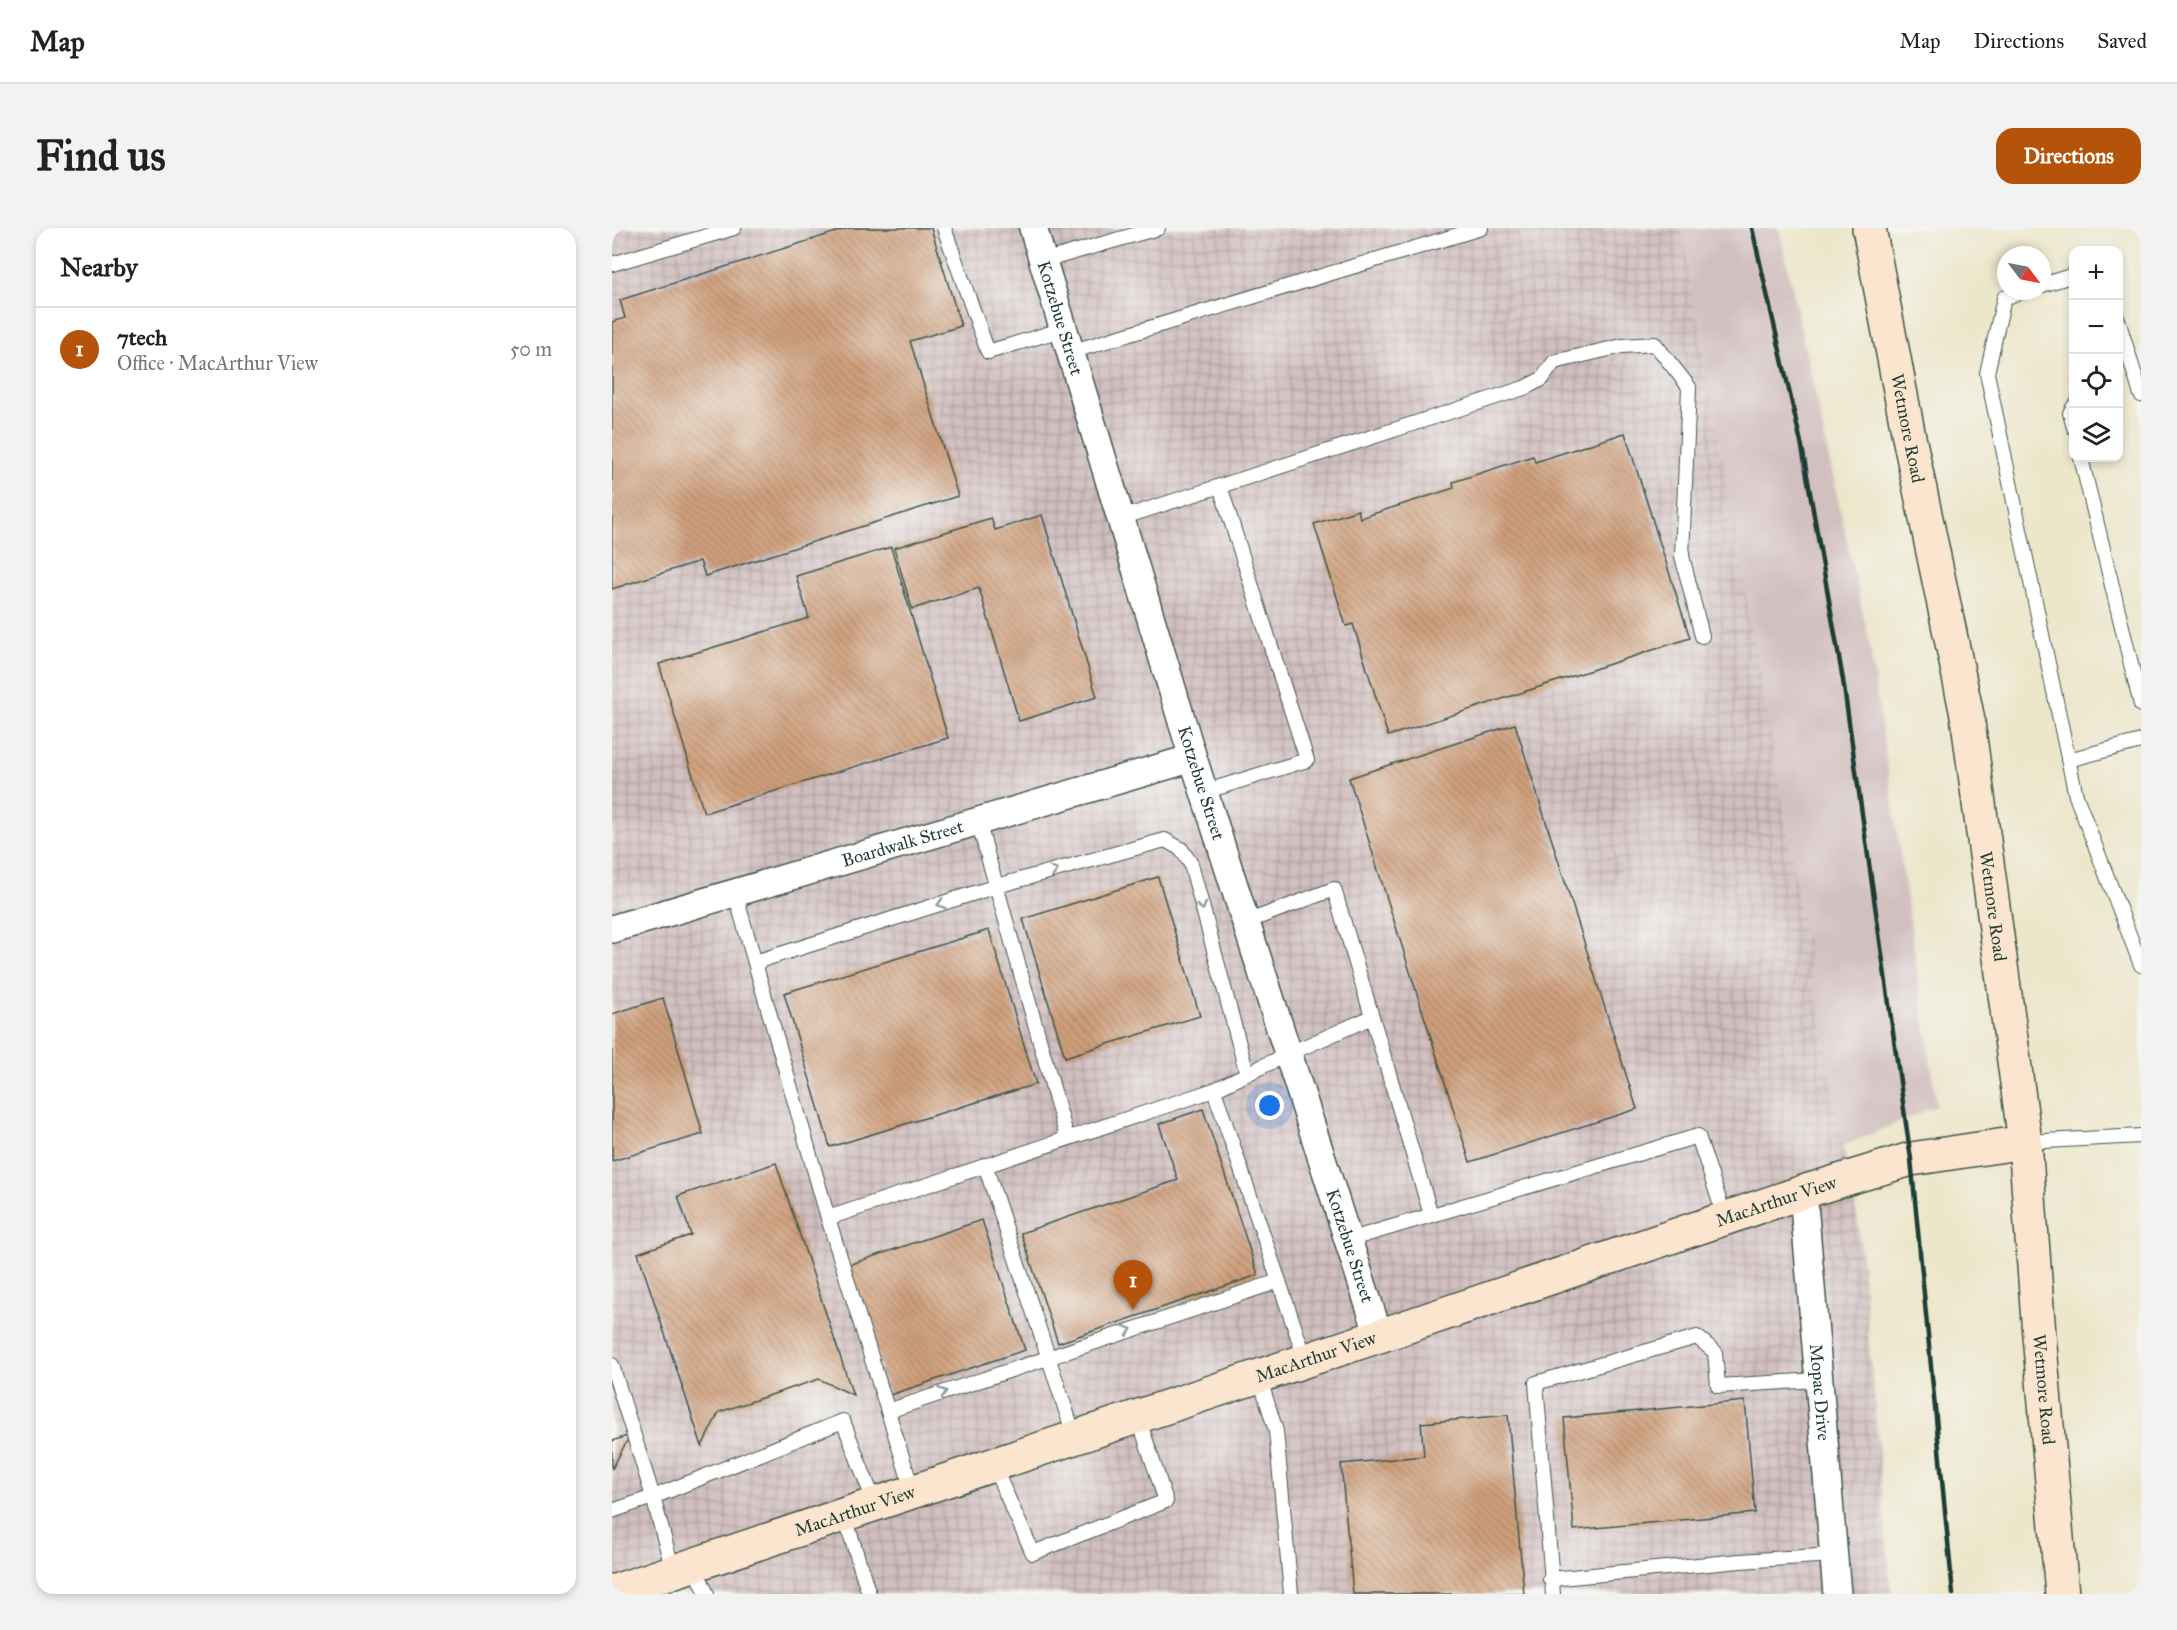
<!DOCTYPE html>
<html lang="en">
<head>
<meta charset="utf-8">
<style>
  body { margin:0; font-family:"IM FELL Great Primer",serif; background:#f2f2f2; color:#222 }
  .controls { position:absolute; right:18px; top:18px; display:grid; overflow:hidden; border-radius:12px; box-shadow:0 3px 9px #0003 }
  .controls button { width:54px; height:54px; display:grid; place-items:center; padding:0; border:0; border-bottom:2px solid #e0e0e0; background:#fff; color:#222; font:30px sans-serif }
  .compass { position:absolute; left:1385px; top:18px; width:54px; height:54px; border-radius:50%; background:#fff; box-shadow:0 3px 9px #0003; rotate:122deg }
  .you { position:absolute; left:658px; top:878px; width:21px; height:21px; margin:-15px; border:4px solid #fff; border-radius:50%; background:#1a73e8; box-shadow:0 0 0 9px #1a73e833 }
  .badge { display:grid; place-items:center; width:39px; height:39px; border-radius:50%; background:#b45309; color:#fff; font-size:20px; font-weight:700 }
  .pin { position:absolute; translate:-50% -50px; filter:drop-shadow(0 2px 3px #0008) }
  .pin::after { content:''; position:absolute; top:32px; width:21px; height:18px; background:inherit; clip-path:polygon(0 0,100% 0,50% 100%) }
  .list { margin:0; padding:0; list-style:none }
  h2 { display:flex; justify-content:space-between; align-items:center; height:78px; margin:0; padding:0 24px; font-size:26px }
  h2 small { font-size:20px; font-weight:400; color:#767676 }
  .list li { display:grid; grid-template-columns:39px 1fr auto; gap:18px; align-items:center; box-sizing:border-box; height:84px; padding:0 24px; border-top:2px solid #e0e0e0 }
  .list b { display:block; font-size:22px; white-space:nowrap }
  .list p { margin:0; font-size:20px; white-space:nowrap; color:#767676 }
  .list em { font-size:20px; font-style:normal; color:#767676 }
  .icon { flex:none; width:33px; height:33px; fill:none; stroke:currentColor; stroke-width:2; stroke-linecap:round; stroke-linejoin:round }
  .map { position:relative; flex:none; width:1529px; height:1366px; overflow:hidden; border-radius:18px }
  header { display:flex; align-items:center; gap:36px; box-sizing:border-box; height:84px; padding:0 30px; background:#fff; border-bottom:2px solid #e0e0e0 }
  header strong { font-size:28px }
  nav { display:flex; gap:33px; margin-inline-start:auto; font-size:21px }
  .intro { display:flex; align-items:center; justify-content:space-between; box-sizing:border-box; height:144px; padding:0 36px }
  h1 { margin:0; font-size:42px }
  .button { padding:15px 27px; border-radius:18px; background:#b45309; color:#fff; font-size:21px; font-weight:700 }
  main { display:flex; gap:36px; padding:0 36px }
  aside { flex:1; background:#fff; border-radius:18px; box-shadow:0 3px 9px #0003 }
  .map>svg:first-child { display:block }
  .industrial { fill:url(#industrial-grid) }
  .railway { fill:#d2bfc0 }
  .building { fill:url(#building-back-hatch) }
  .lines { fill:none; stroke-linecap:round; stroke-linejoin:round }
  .lane-casing { stroke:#3e564a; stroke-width:16 }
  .street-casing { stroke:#3e564a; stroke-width:30 }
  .secondary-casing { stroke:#3e564a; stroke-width:36 }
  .lane { stroke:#fff; stroke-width:14 }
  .street { stroke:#fff; stroke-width:27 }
  .secondary { stroke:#fce5cf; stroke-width:33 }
  .rail { stroke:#1f3d34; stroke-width:4.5 }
  .oneway { stroke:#8f9e9a }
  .labels { text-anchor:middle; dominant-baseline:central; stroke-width:4.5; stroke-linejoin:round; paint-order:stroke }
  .street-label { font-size:18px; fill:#1f3d34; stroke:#f6f6f2 }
</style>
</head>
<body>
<header>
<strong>Map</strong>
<nav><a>Map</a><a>Directions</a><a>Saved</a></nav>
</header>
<div class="intro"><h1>Find us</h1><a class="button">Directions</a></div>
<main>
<aside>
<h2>Nearby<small></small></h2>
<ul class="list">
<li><span class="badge">1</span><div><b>7tech</b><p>Office · MacArthur View</p></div><em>50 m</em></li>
</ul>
</aside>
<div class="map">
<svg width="1529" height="1366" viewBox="0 0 1529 1366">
  <defs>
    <pattern id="industrial-grid" width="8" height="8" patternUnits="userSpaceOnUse" patternTransform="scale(1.5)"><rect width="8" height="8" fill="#d2bfc0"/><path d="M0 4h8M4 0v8" fill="none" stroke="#aa9c9d"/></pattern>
    <pattern id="building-back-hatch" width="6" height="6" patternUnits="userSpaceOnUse" patternTransform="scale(1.5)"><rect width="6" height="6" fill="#cf9f7c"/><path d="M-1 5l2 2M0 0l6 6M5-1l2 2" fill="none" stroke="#a78366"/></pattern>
  </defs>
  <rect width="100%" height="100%" fill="#f6f6f2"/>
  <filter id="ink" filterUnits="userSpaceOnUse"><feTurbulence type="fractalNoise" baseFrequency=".0167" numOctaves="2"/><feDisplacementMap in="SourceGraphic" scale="12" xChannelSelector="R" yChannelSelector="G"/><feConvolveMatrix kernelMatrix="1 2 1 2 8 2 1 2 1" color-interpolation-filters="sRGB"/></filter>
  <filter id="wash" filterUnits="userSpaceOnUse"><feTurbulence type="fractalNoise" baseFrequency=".008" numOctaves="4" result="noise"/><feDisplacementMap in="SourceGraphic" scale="24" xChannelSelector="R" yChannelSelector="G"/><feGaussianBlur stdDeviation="1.35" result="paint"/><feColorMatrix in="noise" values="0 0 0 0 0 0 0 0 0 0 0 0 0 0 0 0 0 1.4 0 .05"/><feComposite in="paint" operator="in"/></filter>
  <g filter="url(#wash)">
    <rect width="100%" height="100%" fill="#ece6ca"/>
    <!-- industrial -->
    <polygon class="industrial" points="0,0 1070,0 1231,918 1247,999 1279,1366 0,1366"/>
    <!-- railway -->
    <polygon class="railway" points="1070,0 1167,0 1258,419 1325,878 1231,918"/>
    <g id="blocks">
      <!-- building -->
      <g class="building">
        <polygon points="237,0 319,0 349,98 298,113 346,268 93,348 88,333 0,361 0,94 13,90 8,72"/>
        <polygon points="1013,205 1078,410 776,508 741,396 734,398 702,296 746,282 748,290 842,260 841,254 921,228 923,234"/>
        <polygon points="430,287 485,469 407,493 367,360 300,381 282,320 379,290 383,302"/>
        <polygon points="279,319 336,510 92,585 47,436 197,390 184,348"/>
        <polygon points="903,496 1025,881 858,934 737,550"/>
        <polygon points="546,649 588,788 453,829 411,691"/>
        <polygon points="377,702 424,856 218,919 172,765"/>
        <polygon points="51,770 91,906 0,933 0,786"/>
        <polygon points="591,881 646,1047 446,1115 409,1005 566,952 547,896"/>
        <polygon points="164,935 241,1167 207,1151 107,1184 90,1218 26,1025 79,1007 66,968"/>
        <polygon points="370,992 413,1122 278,1167 236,1037"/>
        <polygon points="1133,1173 1143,1285 962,1302 952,1190"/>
        <polygon points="896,1187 912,1366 741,1366 729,1236 812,1228 809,1195"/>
        <polygon points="18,1207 0,1241 0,1213"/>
      </g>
    </g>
  </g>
  <g filter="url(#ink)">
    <use href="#blocks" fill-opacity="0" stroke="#3e564a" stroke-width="1.5"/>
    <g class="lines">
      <!-- lane casing -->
      <g class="lane-casing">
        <g id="lane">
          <polyline points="332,0 376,124 452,101"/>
          <polyline points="431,33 546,0"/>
          <polyline points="0,36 122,0"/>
          <polyline points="1430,57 1462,47"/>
          <polyline points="1413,63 1392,70 1375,145 1464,568 1529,737"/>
          <polyline points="1506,92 1529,167"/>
          <polyline points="458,124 869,0"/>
          <polyline points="1462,178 1458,185 1462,200"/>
          <polyline points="1469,230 1529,477"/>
          <polyline points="509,290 912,160 930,151 942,134 1010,118 1043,116 1077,159 1070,328 1090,408"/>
          <polyline points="1456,532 1529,513"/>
          <polyline points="592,564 695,532 608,258"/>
          <polyline points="366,593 455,910"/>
          <polyline points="123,665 216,990"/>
          <polyline points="634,694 722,661 819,987"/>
          <polyline points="143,734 385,658 553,612 569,621 579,636 635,846"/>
          <polyline points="602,862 676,826 760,789"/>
          <polyline points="1413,914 1529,908"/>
          <polyline points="373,937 463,1210"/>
          <polyline points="736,1012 1086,908 1113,990"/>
          <polyline points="0,1137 41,1269 61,1343"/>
          <polyline points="647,1148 664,1203 679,1366"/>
          <polyline points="276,1183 667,1053"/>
          <polyline points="381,1237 421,1325 554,1273 526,1189"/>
          <polyline points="301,1264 216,990 602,862 694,1133"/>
          <polyline points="0,1283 41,1269 231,1193 263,1276"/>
          <polyline points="232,1286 257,1366"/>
          <polyline points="82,1337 95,1366"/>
          <polyline points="938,1351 1128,1333 1222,1327"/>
          <polyline points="941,1366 924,1155 1085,1109 1103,1124 1106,1158 1207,1152"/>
        </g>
      </g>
      <!-- street casing -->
      <g class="street-casing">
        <g id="street">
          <path id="s1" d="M421,0L581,530L767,1108"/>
          <path id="s2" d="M0,701L581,530"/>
          <path id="s3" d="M1191,964L1225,1366"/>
        </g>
      </g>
      <!-- secondary casing -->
      <g class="secondary-casing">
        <g id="secondary">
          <path id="s4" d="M1257,0L1297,209L1355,487L1413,914L1427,1107L1450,1366"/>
          <path id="s5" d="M0,1364L767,1108L1191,964L1299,931L1413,914"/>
        </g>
      </g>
      <!-- lane -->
      <use href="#lane" class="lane"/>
      <!-- street -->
      <use href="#street" class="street"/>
      <!-- secondary -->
      <use href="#secondary" class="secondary"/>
      <!-- rail -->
      <polyline class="rail" points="1140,0 1190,219 1231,452 1299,931 1341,1366"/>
    </g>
    <!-- one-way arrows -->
    <defs><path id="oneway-chevron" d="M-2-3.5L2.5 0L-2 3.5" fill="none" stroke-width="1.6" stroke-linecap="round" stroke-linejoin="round" transform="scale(1.5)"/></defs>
    <g class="oneway">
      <use href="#oneway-chevron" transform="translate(442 643) rotate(-15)"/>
      <use href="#oneway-chevron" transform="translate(329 676) rotate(163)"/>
      <use href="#oneway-chevron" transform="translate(590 678) rotate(75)"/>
      <use href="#oneway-chevron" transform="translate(516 1102) rotate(-18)"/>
      <use href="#oneway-chevron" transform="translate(331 1164) rotate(-19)"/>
    </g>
  </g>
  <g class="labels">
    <!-- street labels -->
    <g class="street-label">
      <text stroke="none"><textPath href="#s1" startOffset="94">Kotzebue Street</textPath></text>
      <text stroke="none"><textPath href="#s4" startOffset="204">Wetmore Road</textPath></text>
      <text stroke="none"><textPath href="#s1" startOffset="580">Kotzebue Street</textPath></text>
      <text stroke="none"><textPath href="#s2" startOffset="303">Boardwalk Street</textPath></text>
      <text stroke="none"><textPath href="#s4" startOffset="690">Wetmore Road</textPath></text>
      <text stroke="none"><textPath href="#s5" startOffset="1228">MacArthur View</textPath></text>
      <text stroke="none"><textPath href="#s1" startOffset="1066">Kotzebue Street</textPath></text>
      <text stroke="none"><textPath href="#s5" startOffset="742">MacArthur View</textPath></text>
      <text stroke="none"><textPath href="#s4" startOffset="1176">Wetmore Road</textPath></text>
      <text stroke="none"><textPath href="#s3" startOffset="201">Mopac Drive</textPath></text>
      <text stroke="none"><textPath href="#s5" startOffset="256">MacArthur View</textPath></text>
    </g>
  </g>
</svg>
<div class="controls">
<button>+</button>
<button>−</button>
<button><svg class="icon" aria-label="locate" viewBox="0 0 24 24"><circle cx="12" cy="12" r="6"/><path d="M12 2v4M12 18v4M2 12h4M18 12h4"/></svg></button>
<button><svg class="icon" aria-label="layers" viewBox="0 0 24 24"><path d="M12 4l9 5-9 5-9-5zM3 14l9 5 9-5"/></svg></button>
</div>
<svg class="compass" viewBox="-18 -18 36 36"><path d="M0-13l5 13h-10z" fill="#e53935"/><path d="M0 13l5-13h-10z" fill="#767676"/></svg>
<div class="you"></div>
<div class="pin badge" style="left:521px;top:1082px">1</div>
</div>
</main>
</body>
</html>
